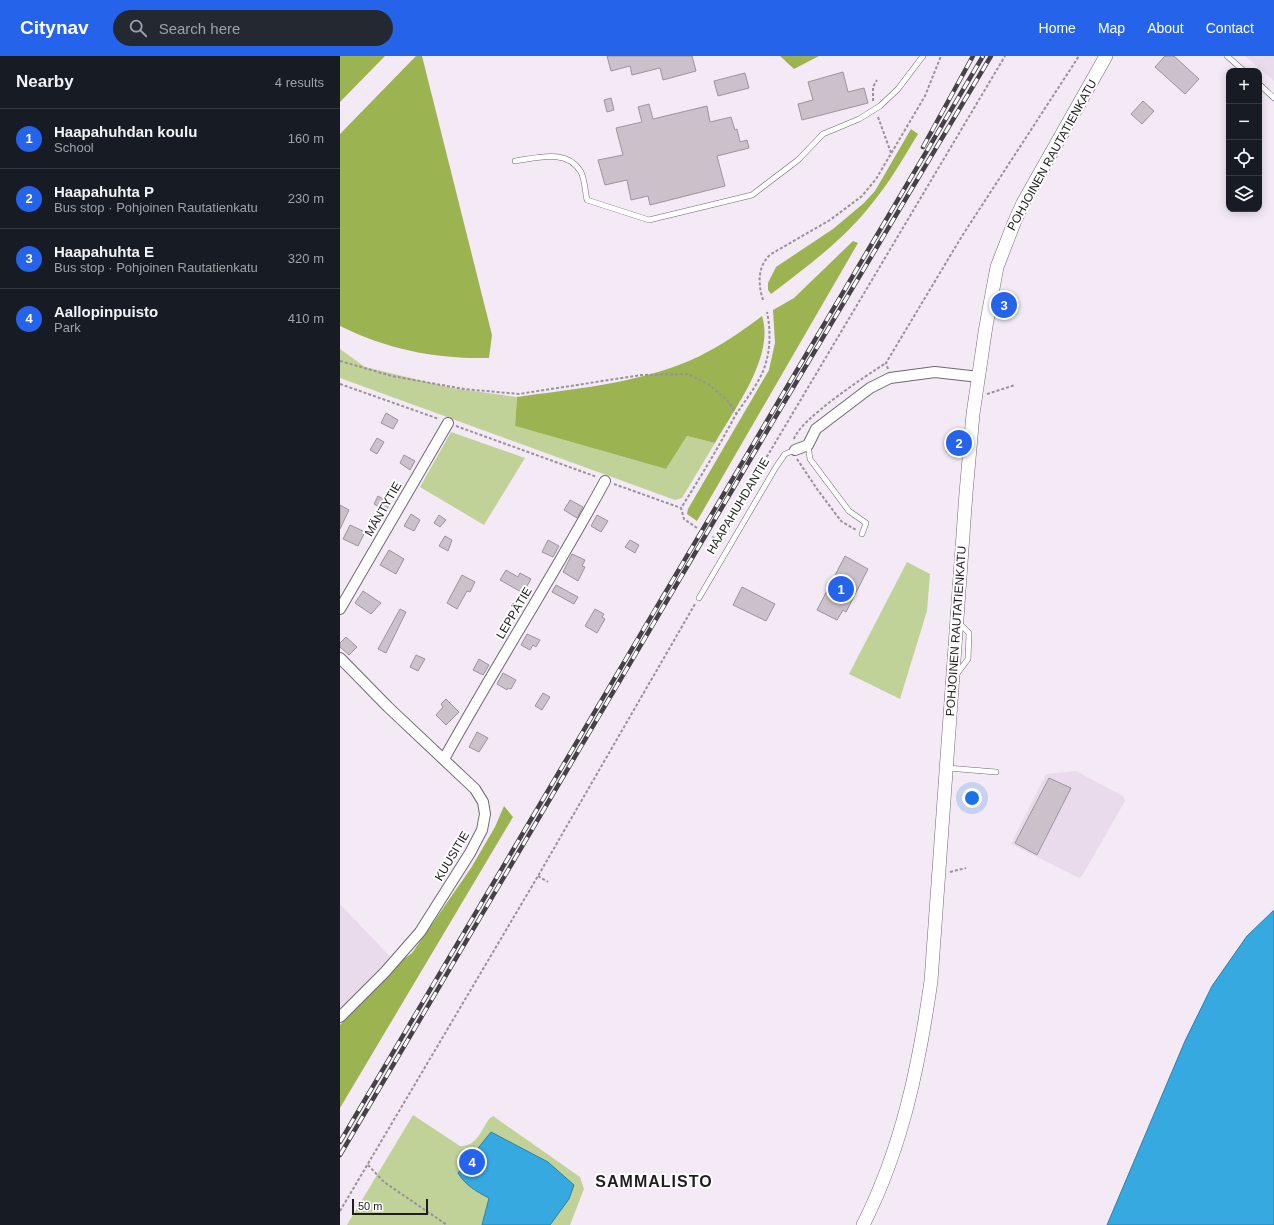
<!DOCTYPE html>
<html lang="en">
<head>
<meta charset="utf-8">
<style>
  body { margin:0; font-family:Arial,sans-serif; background:#242831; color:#f1f3f6 }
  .controls { position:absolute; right:12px; top:12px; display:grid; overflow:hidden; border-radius:8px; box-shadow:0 2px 10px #0003 }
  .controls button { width:36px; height:36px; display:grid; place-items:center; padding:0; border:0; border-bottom:1px solid #363941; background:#171b24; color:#f1f3f6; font:20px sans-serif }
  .scale { position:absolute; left:12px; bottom:10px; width:76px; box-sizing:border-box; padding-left:4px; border:2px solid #201d21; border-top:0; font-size:11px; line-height:14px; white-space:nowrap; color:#201d21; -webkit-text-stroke:3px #fff; paint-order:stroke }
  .you { position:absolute; left:632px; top:742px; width:14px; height:14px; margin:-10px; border:3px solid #fff; border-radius:50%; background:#1a73e8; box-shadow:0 0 0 6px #1a73e833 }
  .badge { display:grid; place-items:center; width:26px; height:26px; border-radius:50%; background:#2563eb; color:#fff; font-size:13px; font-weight:700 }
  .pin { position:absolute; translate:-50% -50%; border:2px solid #fff; box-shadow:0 1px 4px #0006 }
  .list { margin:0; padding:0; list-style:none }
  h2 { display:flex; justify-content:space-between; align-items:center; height:52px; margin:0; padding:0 16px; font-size:17px }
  h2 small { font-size:13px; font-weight:400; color:#9ea1a6 }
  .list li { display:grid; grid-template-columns:26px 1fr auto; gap:12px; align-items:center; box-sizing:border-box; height:60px; padding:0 16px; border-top:1px solid #363941 }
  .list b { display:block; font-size:15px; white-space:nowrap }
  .list p { margin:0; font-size:13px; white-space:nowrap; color:#9ea1a6 }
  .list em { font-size:13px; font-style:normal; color:#9ea1a6 }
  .icon { flex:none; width:22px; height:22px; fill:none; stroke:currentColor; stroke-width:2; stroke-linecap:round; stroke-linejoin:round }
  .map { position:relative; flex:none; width:934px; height:1169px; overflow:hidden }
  header { display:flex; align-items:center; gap:24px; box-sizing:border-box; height:56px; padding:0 20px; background:#2563eb; color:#fff }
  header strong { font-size:19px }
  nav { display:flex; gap:22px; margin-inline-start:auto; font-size:14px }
  .search { width:280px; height:36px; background:#242831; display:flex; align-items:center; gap:10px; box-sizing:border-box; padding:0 14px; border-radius:22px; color:#9ea1a6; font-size:15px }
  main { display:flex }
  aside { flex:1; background:#171b24 }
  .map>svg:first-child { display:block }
  .built { fill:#e9dbec }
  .green { fill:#c1d299 }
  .forest { fill:#9bb351 }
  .water { fill:#36a9e0; stroke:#2f7fa7 }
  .building { fill:#cbc1cb; stroke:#9d939d }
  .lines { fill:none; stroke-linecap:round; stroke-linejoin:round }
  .service-casing { stroke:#706872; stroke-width:6 }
  .minor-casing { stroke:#706872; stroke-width:12 }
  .tertiary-casing { stroke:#706872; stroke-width:14 }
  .path { stroke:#99929a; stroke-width:2; stroke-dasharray:3 2; stroke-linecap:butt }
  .service { stroke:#fff; stroke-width:5 }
  .minor { stroke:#fff; stroke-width:10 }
  .tertiary { stroke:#fff; stroke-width:13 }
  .rail-casing { stroke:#454146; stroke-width:4.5 }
  .rail { stroke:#fff; stroke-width:3; stroke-dasharray:9; stroke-linecap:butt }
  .labels { text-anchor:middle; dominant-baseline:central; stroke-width:4; stroke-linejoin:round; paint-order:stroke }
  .street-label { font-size:12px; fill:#201d21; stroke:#fff }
  .district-label { font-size:16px; font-weight:bold; letter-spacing:1px; fill:#201d21; stroke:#fff }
</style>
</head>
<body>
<header>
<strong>Citynav</strong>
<div class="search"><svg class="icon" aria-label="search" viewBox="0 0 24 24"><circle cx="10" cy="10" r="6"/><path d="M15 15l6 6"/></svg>Search here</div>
<nav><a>Home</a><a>Map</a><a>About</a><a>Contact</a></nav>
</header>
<main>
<aside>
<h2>Nearby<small>4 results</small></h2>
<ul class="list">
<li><span class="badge">1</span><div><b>Haapahuhdan koulu</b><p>School</p></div><em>160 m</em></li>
<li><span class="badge">2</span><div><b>Haapahuhta P</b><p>Bus stop · Pohjoinen Rautatienkatu</p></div><em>230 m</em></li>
<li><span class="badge">3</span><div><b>Haapahuhta E</b><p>Bus stop · Pohjoinen Rautatienkatu</p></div><em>320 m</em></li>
<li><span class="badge">4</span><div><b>Aallopinpuisto</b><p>Park</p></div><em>410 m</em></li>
</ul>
</aside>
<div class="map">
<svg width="934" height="1169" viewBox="0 0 934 1169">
  <rect width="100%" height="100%" fill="#f3eaf5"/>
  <!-- built -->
  <g class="built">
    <polygon points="905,0 934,0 934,25"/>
    <polygon points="736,715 783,740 785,745 742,820 739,822 671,788 706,718"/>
    <polygon points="0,848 57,908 0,969"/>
  </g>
  <!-- green -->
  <g class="green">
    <polygon points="0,293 25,311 112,332 177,341 175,370 326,413 347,380 375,387 342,442 335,444 0,322"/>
    <polygon points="111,376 185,402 144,469 80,431"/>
    <polygon points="567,506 590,518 587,555 560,643 509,618"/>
    <path d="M73,1059L120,1090C136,1091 141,1075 149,1063L153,1060L240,1121L244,1133L230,1169H7Z"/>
  </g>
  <!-- forest -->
  <g class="forest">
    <polygon points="0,0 45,0 0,46"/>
    <path d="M76,0H82L152,279L149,302C96,303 49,294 0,270V78Z"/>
    <polygon points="440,0 479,0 454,13"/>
    <path d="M571,73L578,78C564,101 551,124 534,145C506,182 468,210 431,238L428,234V227L436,211L493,173L524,147L535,135Z"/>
    <polygon points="513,185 518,187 357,465 347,458 348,453 429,314 435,287 433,254 454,242"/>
    <path d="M422,260C435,301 394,353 375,387L347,380L326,413L175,370L177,341C233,333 291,328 344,307C370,297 400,277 422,260Z"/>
    <polygon points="164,750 173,761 0,1052 0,969 57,908 72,897 131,812 155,771"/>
  </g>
  <!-- water -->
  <g class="water">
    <polygon points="934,854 934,1169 767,1169 845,985 872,930 907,880"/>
    <path d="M151,1076L208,1106L234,1129L229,1143L210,1169H142L149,1142C137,1136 125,1129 118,1117Z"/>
  </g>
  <!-- building -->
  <g class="building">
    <polygon points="267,0 352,0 356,15 323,24 320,12 292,19 290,10 271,15"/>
    <polygon points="825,0 834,0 859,23 845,38 815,11"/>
    <polygon points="503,16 508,36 524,32 528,47 462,64 458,48 473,44 468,26"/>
    <polygon points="405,17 409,32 378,40 374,25"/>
    <polygon points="271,42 274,54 267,56 264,44"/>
    <polygon points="803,45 814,55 802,68 791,58"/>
    <polygon points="309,48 313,63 367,50 370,66 391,61 395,74 397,73 400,86 407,84 409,92 377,100 385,130 310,149 308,140 291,144 287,124 265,129 258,104 283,99 276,72 302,66 298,51"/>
    <polygon points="46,357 58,364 53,373 41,367"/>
    <polygon points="37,382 44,386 37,398 30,394"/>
    <polygon points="64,399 75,405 70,414 60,407"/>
    <polygon points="38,440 50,447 46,455 34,448"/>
    <polygon points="230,444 243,451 237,462 224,454"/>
    <polygon points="0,449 9,454 0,473"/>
    <polygon points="71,458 80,464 74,475 64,470"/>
    <polygon points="99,459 106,464 100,471 94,467"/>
    <polygon points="257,459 268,465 261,476 251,470"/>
    <polygon points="10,469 25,476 18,490 3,483"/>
    <polygon points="105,480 112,484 108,495 99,490"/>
    <polygon points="208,484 219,490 213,501 202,496"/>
    <polygon points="290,484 299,489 295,497 285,491"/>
    <polygon points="49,494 64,503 56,518 40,509"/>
    <polygon points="232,498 245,504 242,510 245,511 238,525 223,516"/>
    <polygon points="505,500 528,513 506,556 503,554 497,564 477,554"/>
    <polygon points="166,514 178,521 180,517 191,523 183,537 160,524"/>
    <polygon points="122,519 135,526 130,536 127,535 117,553 107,547"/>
    <polygon points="216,529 238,541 234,548 212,536"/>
    <polygon points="402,531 435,548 426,565 393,549"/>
    <polygon points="23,535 41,547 31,558 15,547"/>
    <polygon points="60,553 66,556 46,597 38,593"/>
    <polygon points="255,553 264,558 262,561 265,563 257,577 245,570"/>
    <polygon points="187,578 200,584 196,591 193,589 190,594 181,589"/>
    <polygon points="6,581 17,591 9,599 0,591 0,587"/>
    <polygon points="76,599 85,603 78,615 70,611"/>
    <polygon points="139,603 149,609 143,619 133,614"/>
    <polygon points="163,617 176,624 171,633 168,632 167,634 157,628"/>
    <polygon points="203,637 210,641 202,654 195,650"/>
    <polygon points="106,643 119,656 106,669 96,659 103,651 101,648"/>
    <polygon points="137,676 148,682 139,696 129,691"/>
    <polygon points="709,722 731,732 697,799 675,787"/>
  </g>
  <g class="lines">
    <!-- service casing -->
    <g class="service-casing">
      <g id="service">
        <polyline points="887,0 904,15"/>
        <polyline points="919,28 934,42"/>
        <path d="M175,105C197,102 227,92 241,116C245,124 245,136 247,144L309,164L412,139L458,104L483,78L519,63L540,50L558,33L583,0"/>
        <polyline points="468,389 470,403 509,455 526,467 522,478"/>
        <polyline points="359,542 436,411 445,398 455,394"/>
        <polyline points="616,619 628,603 629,577 619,567"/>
        <polyline points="607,712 656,716"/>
      </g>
    </g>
    <!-- minor casing -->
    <g class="minor-casing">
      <g id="minor">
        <polyline points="455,394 468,389 476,373 530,332 550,322 595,316 639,321"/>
        <polyline points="0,553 108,367"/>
        <polyline points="0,602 48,651 135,733 143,746 145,758 142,774 130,797 80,876 45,916 0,961"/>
        <path d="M104,703C156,609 214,519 265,425"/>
      </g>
    </g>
    <!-- tertiary casing -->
    <g class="tertiary-casing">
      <path id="tertiary" d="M523,1169C562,1092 579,1010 591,925L626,437L633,358L646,270L657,211L674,167L683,147L766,0"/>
    </g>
    <!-- path -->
    <g class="path">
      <polyline points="533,45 533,31 537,24"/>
      <polyline points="538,61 551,97"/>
      <path d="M423,244C418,228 417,210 431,198L490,164L522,140L536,123L585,40L601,0"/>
      <polyline points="0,305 52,320 124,333 179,338 301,319 348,318 368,328 387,344 397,358"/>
      <polyline points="548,313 546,307 622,180 739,0"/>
      <polyline points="0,328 99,363"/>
      <polyline points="647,338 675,329"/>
      <polyline points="116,370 257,421"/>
      <path d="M454,383C460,363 527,319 546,307"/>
      <polyline points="457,403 477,433 501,465 516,474"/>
      <polyline points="419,414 665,0"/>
      <polyline points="274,428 341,452"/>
      <path d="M357,472L344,463L341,452C360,422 378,392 395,360C402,349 410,339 417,327C430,306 432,280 427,256"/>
      <polyline points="372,481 383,487"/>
      <polyline points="610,816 626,812"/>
      <polyline points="198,820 208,826"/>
      <polyline points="28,1109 44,1126 107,1169"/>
      <polyline points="0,1155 198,820 355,548"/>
    </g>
    <!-- service -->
    <use href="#service" class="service"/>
    <!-- minor -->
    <use href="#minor" class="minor"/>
    <!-- tertiary -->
    <use href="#tertiary" class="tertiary"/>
    <!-- rail casing -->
    <g class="rail-casing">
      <g id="rail">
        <polyline points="583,91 633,0"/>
        <polyline points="0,1086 643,0"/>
        <polyline points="0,1099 420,387 651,0"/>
      </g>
    </g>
    <!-- rail -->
    <use href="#rail" class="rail"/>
  </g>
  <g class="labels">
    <!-- street labels -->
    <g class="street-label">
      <text transform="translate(712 99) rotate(-61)">POHJOINEN RAUTATIENKATU</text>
      <text transform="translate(398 450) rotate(-59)">HAAPAHUHDANTIE</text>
      <text transform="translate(43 453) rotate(-60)">MÄNTYTIE</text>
      <text transform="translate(174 557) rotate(-59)">LEPPÄTIE</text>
      <text transform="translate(616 575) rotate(-86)">POHJOINEN RAUTATIENKATU</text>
      <text transform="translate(112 800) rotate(-59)">KUUSITIE</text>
    </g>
    <!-- district labels -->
    <g class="district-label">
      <text x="314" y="1125">SAMMALISTO</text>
    </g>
  </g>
</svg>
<div class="controls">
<button>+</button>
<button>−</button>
<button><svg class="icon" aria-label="locate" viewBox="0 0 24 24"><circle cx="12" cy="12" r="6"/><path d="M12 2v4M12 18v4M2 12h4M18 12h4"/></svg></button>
<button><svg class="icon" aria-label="layers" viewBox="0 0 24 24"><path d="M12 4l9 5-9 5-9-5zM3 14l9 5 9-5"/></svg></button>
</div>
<div class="scale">50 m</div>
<div class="you"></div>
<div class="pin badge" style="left:501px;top:533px">1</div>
<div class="pin badge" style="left:619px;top:387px">2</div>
<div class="pin badge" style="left:664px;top:249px">3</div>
<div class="pin badge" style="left:132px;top:1106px">4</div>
</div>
</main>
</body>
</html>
